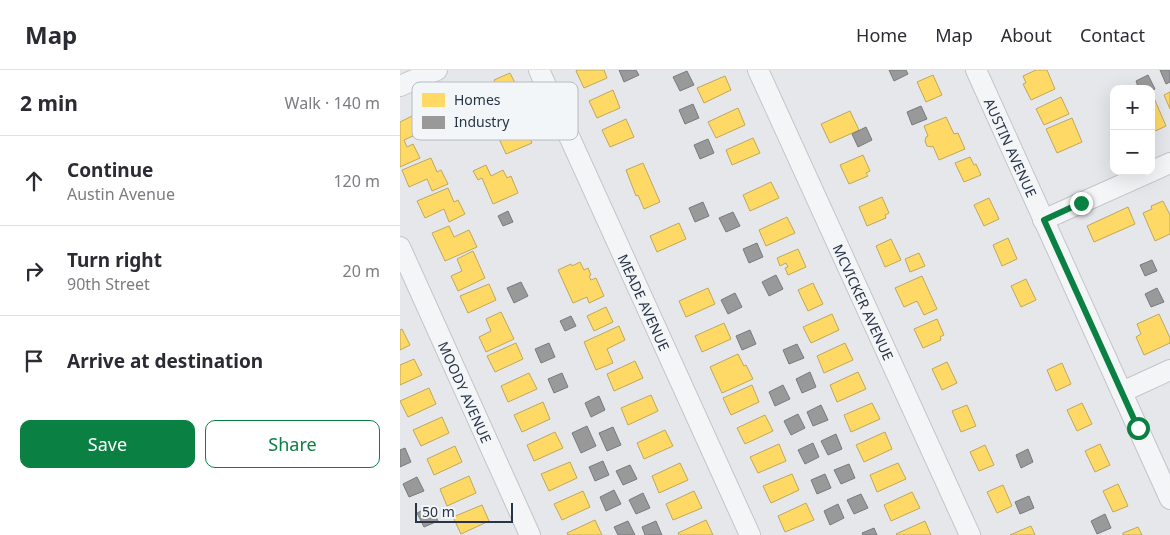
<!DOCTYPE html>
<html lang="en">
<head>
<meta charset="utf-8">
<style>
  body { margin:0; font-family:"Noto Sans",sans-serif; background:#f2f2f3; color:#2b2b33 }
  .controls { position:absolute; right:15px; top:15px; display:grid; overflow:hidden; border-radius:10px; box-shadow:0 5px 20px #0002 }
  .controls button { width:45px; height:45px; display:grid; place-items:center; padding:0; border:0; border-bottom:1px solid #e1e1e2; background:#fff; color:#2b2b33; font:25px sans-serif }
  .scale { position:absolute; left:15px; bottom:12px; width:98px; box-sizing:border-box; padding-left:5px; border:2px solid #283547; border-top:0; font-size:14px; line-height:18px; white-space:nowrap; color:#283547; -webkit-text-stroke:4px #f3f6f9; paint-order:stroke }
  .stop { position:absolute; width:15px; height:15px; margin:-11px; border:4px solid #0b8043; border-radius:50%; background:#fff }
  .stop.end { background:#0b8043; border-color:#fff; box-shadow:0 1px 5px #0008 }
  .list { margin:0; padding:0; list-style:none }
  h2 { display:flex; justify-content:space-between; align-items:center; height:65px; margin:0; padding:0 20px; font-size:21px }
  h2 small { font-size:16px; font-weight:400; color:#7c7c81 }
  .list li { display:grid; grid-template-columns:32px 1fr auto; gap:15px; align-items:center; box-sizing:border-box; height:90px; padding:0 20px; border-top:1px solid #e1e1e2 }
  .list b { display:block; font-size:19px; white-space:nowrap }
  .list p { margin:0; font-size:16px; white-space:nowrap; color:#7c7c81 }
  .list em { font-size:16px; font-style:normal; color:#7c7c81 }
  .actions { display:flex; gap:10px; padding:15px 20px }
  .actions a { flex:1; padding:11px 0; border:1px solid #0b8043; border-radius:10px; text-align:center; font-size:18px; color:#0b8043 }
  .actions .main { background:#0b8043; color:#fff }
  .icon { flex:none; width:28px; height:28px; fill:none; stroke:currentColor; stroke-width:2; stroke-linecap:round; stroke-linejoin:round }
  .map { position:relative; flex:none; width:770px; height:465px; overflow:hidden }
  header { display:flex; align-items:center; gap:30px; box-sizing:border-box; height:70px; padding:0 25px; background:#fff; border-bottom:1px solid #e1e1e2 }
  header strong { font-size:24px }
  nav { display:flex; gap:28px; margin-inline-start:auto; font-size:18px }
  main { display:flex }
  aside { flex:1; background:#fff }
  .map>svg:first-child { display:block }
  .homes { fill:#ffd966; stroke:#bea85d }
  .industry { fill:#999; stroke:#777b80 }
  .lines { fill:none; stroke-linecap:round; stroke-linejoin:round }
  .minor-casing { stroke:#c3c5c8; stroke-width:22 }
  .minor { stroke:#f4f5f7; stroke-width:20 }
  .route { stroke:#0b8043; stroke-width:6 }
  .labels { text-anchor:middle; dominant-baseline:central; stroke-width:5; stroke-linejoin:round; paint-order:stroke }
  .street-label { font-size:14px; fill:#283547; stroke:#f3f6f9 }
  .key { fill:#f3f6f9; stroke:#b6bcc4; stroke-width:1 }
  .key-label { font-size:14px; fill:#283547 }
</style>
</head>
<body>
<header>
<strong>Map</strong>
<nav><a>Home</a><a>Map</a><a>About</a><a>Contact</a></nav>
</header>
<main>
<aside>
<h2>2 min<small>Walk · 140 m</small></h2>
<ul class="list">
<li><svg class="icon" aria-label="ahead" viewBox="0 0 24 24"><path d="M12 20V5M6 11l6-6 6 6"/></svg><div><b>Continue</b><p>Austin Avenue</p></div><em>120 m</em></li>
<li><svg class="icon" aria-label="right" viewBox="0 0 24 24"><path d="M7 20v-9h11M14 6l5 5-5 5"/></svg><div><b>Turn right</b><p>90th Street</p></div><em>20 m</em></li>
<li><svg class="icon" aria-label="arrive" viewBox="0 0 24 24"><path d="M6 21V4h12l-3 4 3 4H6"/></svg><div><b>Arrive at destination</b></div></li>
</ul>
<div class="actions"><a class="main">Save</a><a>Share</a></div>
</aside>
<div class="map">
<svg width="770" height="465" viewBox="0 0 770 465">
  <rect width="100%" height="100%" fill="#e5e7ea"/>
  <!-- homes -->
  <g class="homes">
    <polygon points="177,0 204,0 207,8 184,18 176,1"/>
    <polygon points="636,0 647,0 655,19 631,30 623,14 626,13 623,6"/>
    <polygon points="110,3 124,31 107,39 94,10"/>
    <polygon points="533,5 542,25 526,32 517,12"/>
    <polygon points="325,6 331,20 304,33 297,18"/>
    <polygon points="213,20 220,38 197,48 189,31"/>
    <polygon points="770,22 770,39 764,25"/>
    <polygon points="661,27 669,44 644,55 636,39"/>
    <polygon points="754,28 766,56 751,63 751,30"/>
    <polygon points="338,38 345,55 316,68 308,52"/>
    <polygon points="450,41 459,60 430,73 421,54"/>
    <polygon points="18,43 26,60 4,70 7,77 13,74 20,88 0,97 0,52"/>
    <polygon points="546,47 554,64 558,63 565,79 539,90 533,76 531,77 527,76 525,71 526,67 528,66 524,56"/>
    <polygon points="121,48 132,73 106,84 95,60"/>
    <polygon points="672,48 682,72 657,83 646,59"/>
    <polygon points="226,49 234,67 210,77 202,60"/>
    <polygon points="353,68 360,83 332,95 326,80"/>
    <polygon points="463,85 470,101 466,103 468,106 449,114 440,95"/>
    <polygon points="570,87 574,95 576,94 581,105 564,112 555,93"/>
    <polygon points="31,88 37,102 41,100 48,114 32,121 27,109 9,117 2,100"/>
    <polygon points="243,93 260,132 244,139 238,125 236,126 226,100"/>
    <polygon points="86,95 91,106 103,100 107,108 111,106 118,123 93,134 82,108 78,110 73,101"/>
    <polygon points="371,112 379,128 350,141 343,125"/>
    <polygon points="48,118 54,132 58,130 65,144 49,152 44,139 25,148 17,131"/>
    <polygon points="482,127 489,143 485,145 486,148 467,156 459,137"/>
    <polygon points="589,128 599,149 584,156 574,135"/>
    <polygon points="763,131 770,145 770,164 755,171 743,143 752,139 751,136"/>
    <polygon points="728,137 735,154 694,172 687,156"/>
    <polygon points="387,147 395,163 366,176 359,160"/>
    <polygon points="279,153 286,169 257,182 250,166"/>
    <polygon points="49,156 54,167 69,160 77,177 45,191 32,163"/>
    <polygon points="608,168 617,189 602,196 593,175"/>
    <polygon points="491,169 501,190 485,197 476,176"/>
    <polygon points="398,179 406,197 388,205 385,198 388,197 386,193 380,196 377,188"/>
    <polygon points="73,181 85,208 58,221 51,206 62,201 57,189"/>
    <polygon points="519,183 525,196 510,202 505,189"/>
    <polygon points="180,192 184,200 188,198 191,205 189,206 191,210 196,208 204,226 189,233 187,227 173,233 158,200 171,194 172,196"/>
    <polygon points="522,206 537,239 524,245 517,231 504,237 495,218"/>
    <polygon points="626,209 636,230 621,237 611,216"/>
    <polygon points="413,213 423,234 408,241 398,220"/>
    <polygon points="89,214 96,230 68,243 60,226"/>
    <polygon points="308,218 315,234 286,247 279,231"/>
    <polygon points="206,237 213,252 194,261 187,246"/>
    <polygon points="101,242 114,269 86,282 79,267 91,261 86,249"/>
    <polygon points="432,244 439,260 411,273 403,257"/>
    <polygon points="759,244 770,268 770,273 744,285 736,267 741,264 737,254"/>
    <polygon points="537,249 544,265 540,267 541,270 523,278 514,259"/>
    <polygon points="324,253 331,269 302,282 295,266"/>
    <polygon points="219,256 225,270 207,279 213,293 196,300 184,272"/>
    <polygon points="2,259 10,275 0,280 0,260"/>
    <polygon points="116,273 123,289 95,302 87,286"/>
    <polygon points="445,273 453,290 424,303 417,286"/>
    <polygon points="338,284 344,296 346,295 353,309 322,323 310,297"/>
    <polygon points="14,289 22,305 0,315 0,295"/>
    <polygon points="235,291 243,308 214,321 207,304"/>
    <polygon points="547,292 557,313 542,320 532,299"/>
    <polygon points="662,293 671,314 656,321 647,300"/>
    <polygon points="458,302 466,319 437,332 430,315"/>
    <polygon points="129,303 137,319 108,332 101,316"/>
    <polygon points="352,315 359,332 331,345 323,328"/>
    <polygon points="29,318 36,334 8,347 0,331"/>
    <polygon points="251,325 258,341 228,355 221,338"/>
    <polygon points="143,332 150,349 122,362 114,345"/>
    <polygon points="472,333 480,349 451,362 444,345"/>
    <polygon points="682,333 692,354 677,361 667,340"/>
    <polygon points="567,335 576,356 561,362 552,341"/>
    <polygon points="365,345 373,361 345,374 337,358"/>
    <polygon points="42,347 49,363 21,376 13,360"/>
    <polygon points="265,360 273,376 244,389 237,373"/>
    <polygon points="155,362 163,378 134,391 127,375"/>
    <polygon points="485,362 492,379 464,392 456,375"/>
    <polygon points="379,374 386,391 358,403 350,387"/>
    <polygon points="700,374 710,395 695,402 685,381"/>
    <polygon points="585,375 594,395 579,401 570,382"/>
    <polygon points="55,376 62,392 34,405 27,389"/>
    <polygon points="170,392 177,408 149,421 141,404"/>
    <polygon points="280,393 288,410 259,423 252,406"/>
    <polygon points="498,393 506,409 477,422 470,405"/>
    <polygon points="392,404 399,420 371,433 363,416"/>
    <polygon points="69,406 76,423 47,436 40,419"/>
    <polygon points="718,414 728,436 713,442 703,421"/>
    <polygon points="603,415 612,436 597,443 587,422"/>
    <polygon points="183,421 190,437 162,450 154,434"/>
    <polygon points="294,421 302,438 273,450 266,434"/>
    <polygon points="512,422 520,438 491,451 484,435"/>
    <polygon points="406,433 414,450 385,462 378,446"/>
    <polygon points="82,435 89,451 61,464 53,447"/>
    <polygon points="195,450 202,465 168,465 167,463"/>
    <polygon points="306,450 313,465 279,465 278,463"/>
    <polygon points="525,451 531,465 497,465 496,464"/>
    <polygon points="631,456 635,465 610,465"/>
    <polygon points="738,457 742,465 723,465 723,463"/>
  </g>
  <!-- industry -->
  <g class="industry">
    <polygon points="219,0 236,0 239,5 224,12"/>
    <polygon points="489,0 506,0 508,4 494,11"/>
    <polygon points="760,0 770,0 770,12 766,14"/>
    <polygon points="287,1 294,15 280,21 273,7"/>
    <polygon points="748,5 755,19 751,21 751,19 739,19 736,11"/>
    <polygon points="293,34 299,48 285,54 279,40"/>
    <polygon points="521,36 527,49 512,55 507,42"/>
    <polygon points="466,57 472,70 458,77 452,64"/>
    <polygon points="308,69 314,83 300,89 294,75"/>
    <polygon points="303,132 309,146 295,152 289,138"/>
    <polygon points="108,141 113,152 103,156 98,146"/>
    <polygon points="333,142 340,156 326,162 319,148"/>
    <polygon points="357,173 363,187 349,193 343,179"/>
    <polygon points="752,190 757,201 745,206 740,195"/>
    <polygon points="376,205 383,219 369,226 362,212"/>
    <polygon points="121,212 128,226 114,233 107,218"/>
    <polygon points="757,218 764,232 751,237 745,224"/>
    <polygon points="335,223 342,237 328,244 321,230"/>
    <polygon points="171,246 176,256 165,261 160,251"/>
    <polygon points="350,260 356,274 342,280 336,266"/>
    <polygon points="149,273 155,287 141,293 135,279"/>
    <polygon points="397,274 404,288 389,294 383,280"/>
    <polygon points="410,302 416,317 402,323 396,309"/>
    <polygon points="162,303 168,317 154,323 148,309"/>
    <polygon points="383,315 390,329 375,336 369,322"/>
    <polygon points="199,326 205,340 191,347 185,333"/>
    <polygon points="421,335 428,350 413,356 407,342"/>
    <polygon points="398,344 405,358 391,365 384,351"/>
    <polygon points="187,356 196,376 181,383 172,363"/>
    <polygon points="213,357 221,375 207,381 199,363"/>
    <polygon points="436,364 442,379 428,385 421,371"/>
    <polygon points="413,373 419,387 405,394 398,380"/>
    <polygon points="5,378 11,392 0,397 0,380"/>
    <polygon points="628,379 633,392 621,398 616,385"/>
    <polygon points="203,391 209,405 195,411 189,397"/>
    <polygon points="449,394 455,408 441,414 434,400"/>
    <polygon points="230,395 237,409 223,415 216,401"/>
    <polygon points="425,404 431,418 417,424 411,410"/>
    <polygon points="17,407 24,421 9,427 3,414"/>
    <polygon points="214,420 221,434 206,441 200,427"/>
    <polygon points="243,423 250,438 236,444 229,430"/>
    <polygon points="461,424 468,438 454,444 447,430"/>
    <polygon points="629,426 634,438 620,444 615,432"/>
    <polygon points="438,434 444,448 430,455 424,441"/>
    <polygon points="31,436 38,451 24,457 17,443"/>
    <polygon points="705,444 711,458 697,464 691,451"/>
    <polygon points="228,451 235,465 218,465 214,457"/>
    <polygon points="256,451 262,465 245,465 242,457"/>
    <polygon points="474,458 477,465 463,465 462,463"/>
  </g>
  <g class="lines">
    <!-- minor casing -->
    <g class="minor-casing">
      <g id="minor">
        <path id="s1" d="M139,0L350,465"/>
        <path id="s2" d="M358,0L570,465"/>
        <path id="s3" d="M576,0L770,429"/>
        <polyline points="0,16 37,0"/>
        <polyline points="643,150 770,93"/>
        <path id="s4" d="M0,177L130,465"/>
        <polyline points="722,322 770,300"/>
      </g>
    </g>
    <!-- minor -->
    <use href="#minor" class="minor"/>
  </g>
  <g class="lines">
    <!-- route -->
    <polyline class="route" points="681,133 644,150 738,358"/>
  </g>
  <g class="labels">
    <!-- street labels -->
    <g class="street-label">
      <text stroke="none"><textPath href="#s3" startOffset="85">AUSTIN AVENUE</textPath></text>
      <text stroke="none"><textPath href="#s1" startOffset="255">MEADE AVENUE</textPath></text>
      <text stroke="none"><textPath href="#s2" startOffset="255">MCVICKER AVENUE</textPath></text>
      <text stroke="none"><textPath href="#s4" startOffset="159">MOODY AVENUE</textPath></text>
    </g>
  </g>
  <!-- legend -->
  <rect x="12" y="12" width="166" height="58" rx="8" class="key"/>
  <rect x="22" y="23" width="23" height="14" fill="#ffd966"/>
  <rect x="22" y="46" width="23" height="13" fill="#999"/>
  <g class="key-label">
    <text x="54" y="35">Homes</text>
    <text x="54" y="57">Industry</text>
  </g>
</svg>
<div class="controls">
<button>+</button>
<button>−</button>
</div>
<div class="scale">50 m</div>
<div class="stop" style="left:738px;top:358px"></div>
<div class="stop end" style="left:681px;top:133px"></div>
</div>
</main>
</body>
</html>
